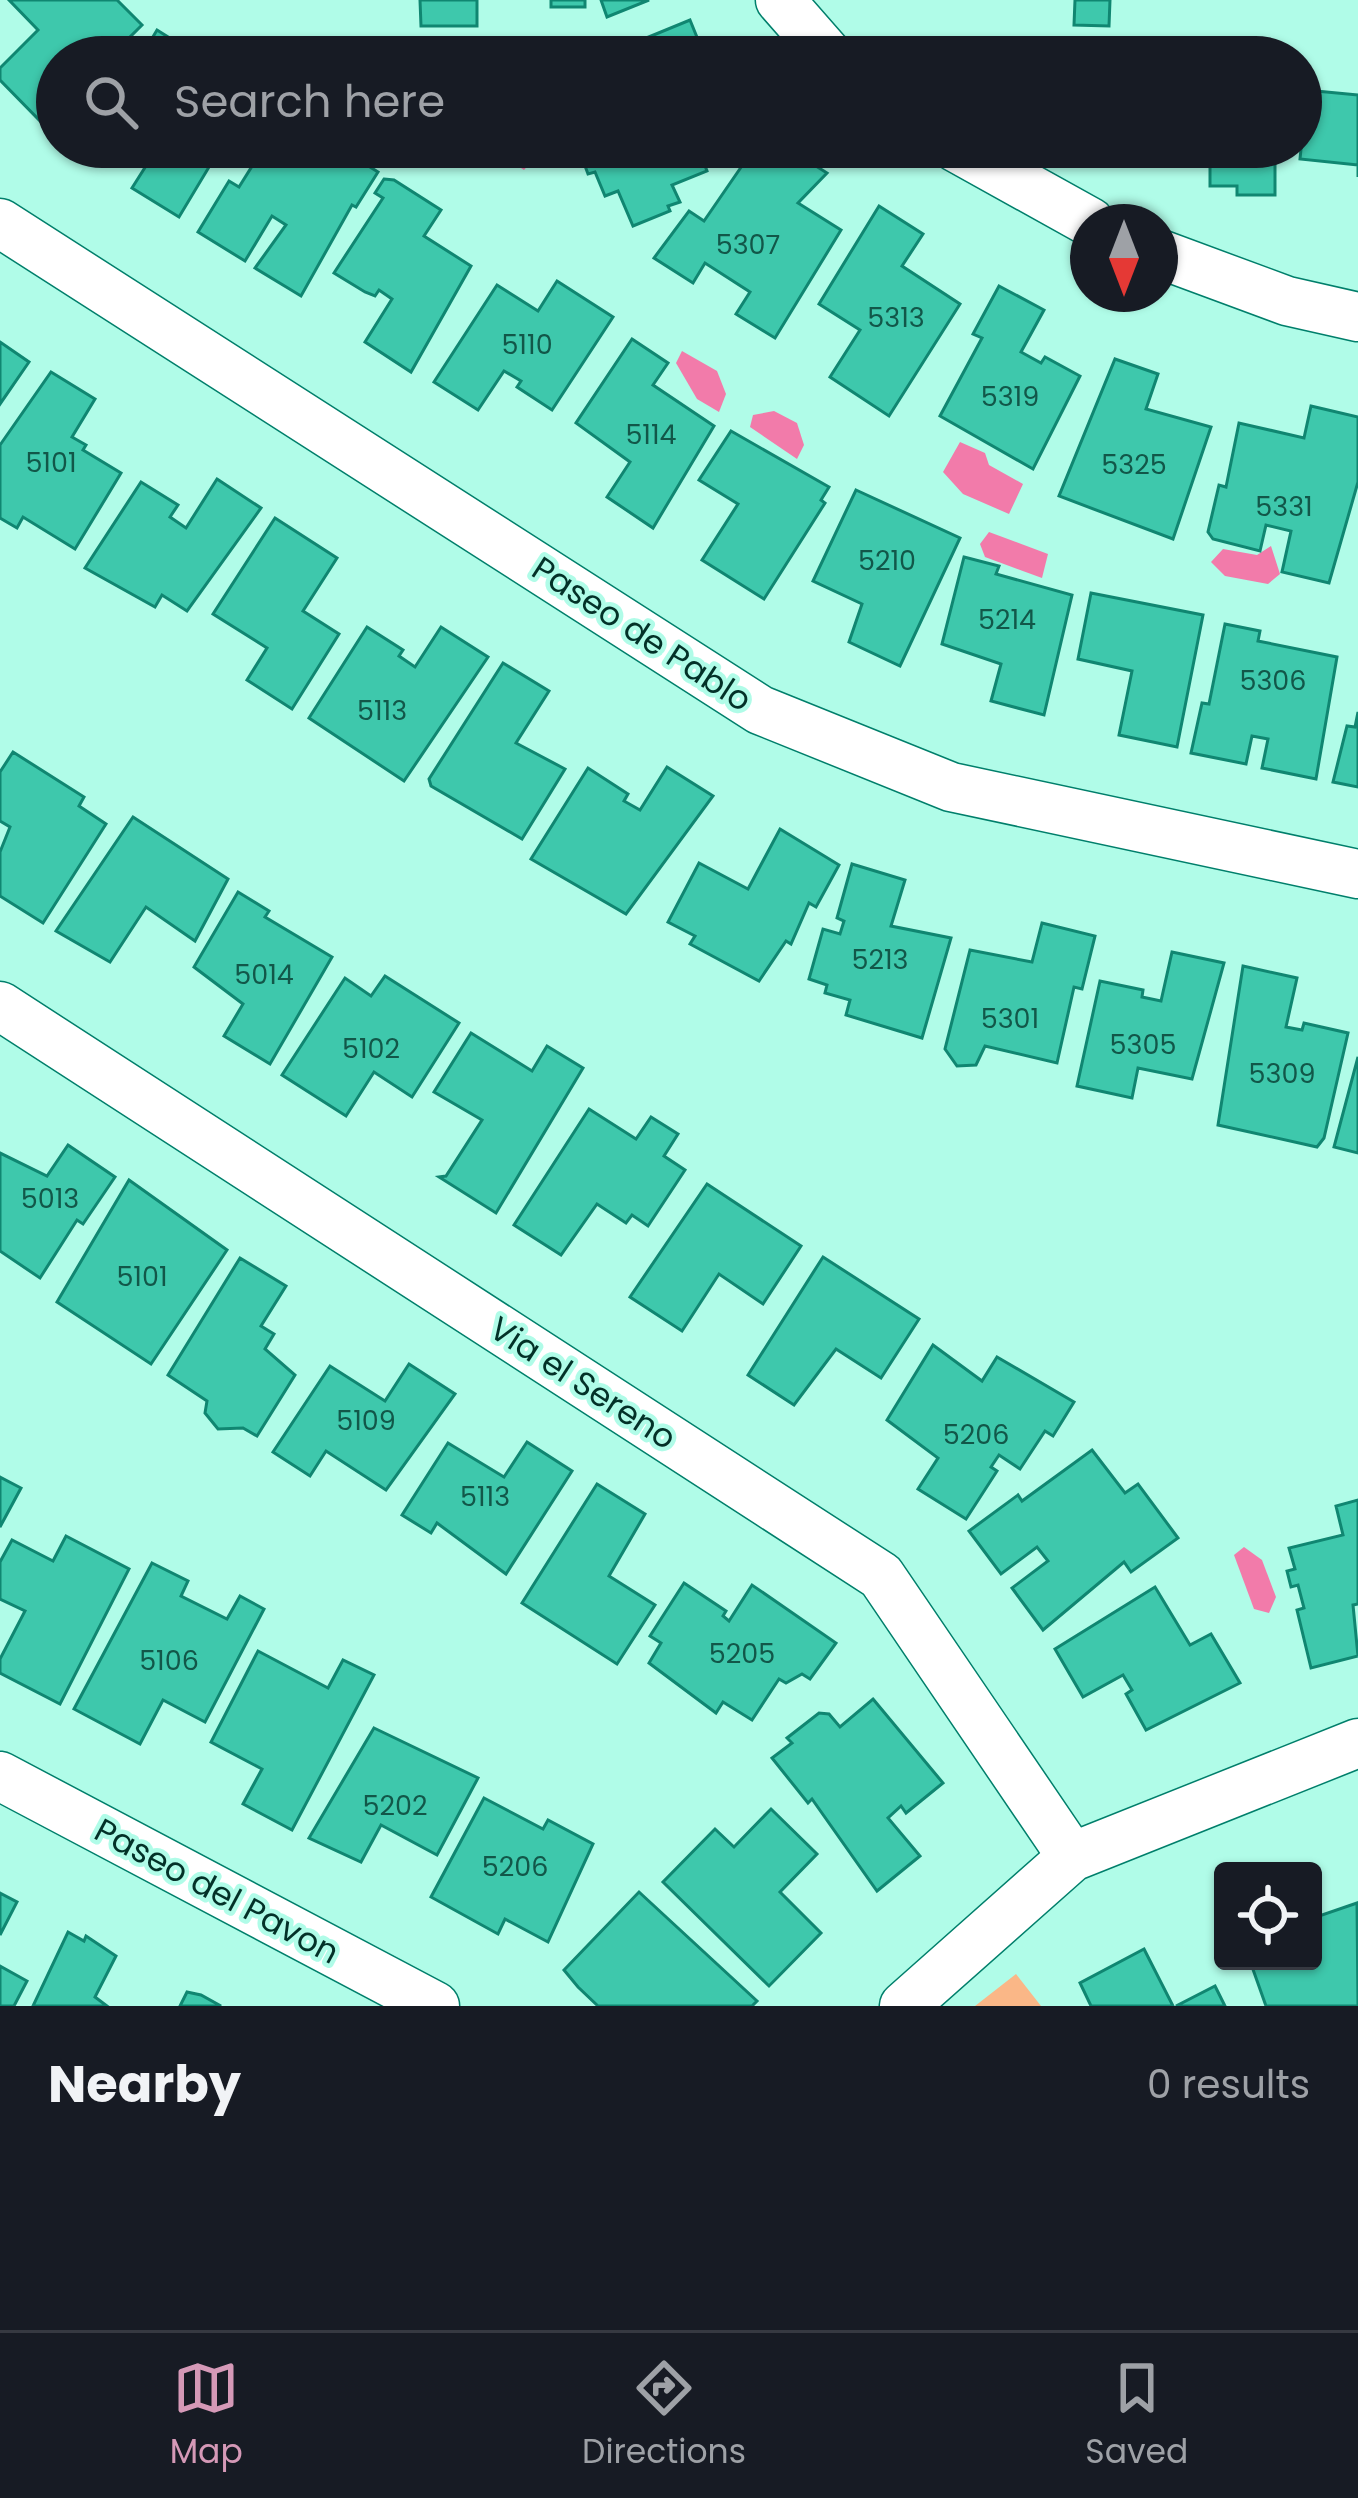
<!DOCTYPE html>
<html lang="en">
<head>
<meta charset="utf-8">
<style>
  body { margin:0; font-family:Poppins,sans-serif; background:#242831; color:#f1f3f6 }
  .controls { position:absolute; right:36px; bottom:36px; display:grid; overflow:hidden; border-radius:12px; box-shadow:0 3px 9px #0004 }
  .controls button { width:108px; height:108px; display:grid; place-items:center; padding:0; border:0; border-bottom:3px solid #363941; background:#171b24; color:#f1f3f6; font:60px sans-serif }
  .compass { position:absolute; left:1070px; top:204px; width:108px; height:108px; border-radius:50%; background:#171b24; box-shadow:0 3px 9px #0004; rotate:180deg }
  .list { margin:0; padding:0; list-style:none }
  h2 { display:flex; justify-content:space-between; align-items:center; height:156px; margin:0; padding:0 48px; font-size:51px }
  h2 small { font-size:39px; font-weight:400; color:#9ea1a6 }
  .icon { flex:none; width:66px; height:66px; fill:none; stroke:currentColor; stroke-width:2; stroke-linecap:round; stroke-linejoin:round }
  .map { position:relative; flex:none; width:1358px; height:2006px; overflow:hidden }
  .search { position:absolute; background:#171b24; box-shadow:0 3px 9px #0004; left:36px; right:36px; top:36px; height:132px; display:flex; align-items:center; gap:30px; box-sizing:border-box; padding:0 42px; border-radius:66px; color:#9ea1a6; font-size:45px }
  .sheet { height:324px; background:#171b24 }
  nav { display:flex; justify-content:space-around; align-items:center; box-sizing:border-box; height:168px; border-top:3px solid #363941; background:#171b24; font-size:33px; color:#9ea1a6 }
  nav a { display:grid; justify-items:center; gap:6px }
  nav .on { color:#d599b7 }
  .map>svg:first-child { display:block }
  .green { fill:#fab787 }
  .water { fill:#f27baa }
  .building { fill:#3ec8ac; stroke:#108671; stroke-width:3 }
  .lines { fill:none; stroke-linecap:round; stroke-linejoin:round }
  .minor-casing { stroke:#007f6b; stroke-width:51 }
  .minor { stroke:#fff; stroke-width:48 }
  .labels { text-anchor:middle; dominant-baseline:central; stroke-width:9; stroke-linejoin:round; paint-order:stroke }
  .number-label { font-size:27px; fill:#125749 }
  .street-label { font-size:33px; fill:#033128; stroke:#b0fce8 }
</style>
</head>
<body>
<div class="map">
<svg width="1358" height="2006" viewBox="0 0 1358 2006">
  <rect width="100%" height="100%" fill="#b0fce8"/>
  <!-- green -->
  <polygon class="green" points="1016,1974 1041,2006 975,2006"/>
  <!-- water -->
  <g class="water">
    <polygon points="490,147 532,147 539,153 524,170"/>
    <polygon points="682,351 717,371 726,394 719,412 697,399 676,363"/>
    <polygon points="774,411 797,423 804,445 797,459 750,427 753,415"/>
    <polygon points="960,442 985,453 989,465 1023,484 1009,514 963,494 943,472"/>
    <polygon points="989,532 1048,554 1042,578 985,557 980,544"/>
    <polygon points="1271,546 1280,574 1268,584 1225,576 1211,562 1223,549 1257,555"/>
    <polygon points="1244,1547 1262,1560 1276,1597 1269,1613 1254,1609 1234,1555"/>
  </g>
  <!-- building -->
  <g class="building">
    <polygon points="9,0 117,0 142,25 122,45 127,49 119,57 57,57 57,118 47,128 0,80 0,68 38,30"/>
    <polygon points="420,0 477,0 477,26 421,26"/>
    <rect x="551" y="0" width="34" height="7"/>
    <polygon points="601,0 649,0 607,17"/>
    <polygon points="1075,0 1110,0 1109,26 1074,25"/>
    <polygon points="690,20 705,57 600,57"/>
    <polygon points="157,30 200,57 141,57"/>
    <polygon points="1237,46 1237,57 1049,57 1049,47"/>
    <polygon points="1316,91 1358,95 1358,177 1358,165 1300,159 1304,119 1313,120"/>
    <polygon points="158,147 213,147 203,163 209,167 179,217 132,188"/>
    <polygon points="264,147 286,147 315,165 326,147 338,147 378,172 356,207 352,205 301,296 255,268 286,225 272,216 245,261 198,232 229,181 239,187"/>
    <polygon points="571,147 698,147 707,171 672,185 680,202 668,206 670,211 633,226 618,191 605,196 595,172 588,174 578,147"/>
    <polygon points="755,147 786,147 827,173 798,203 841,230 775,338 736,314 750,292 705,263 693,283 654,258 689,211 704,221"/>
    <polygon points="1168,147 1275,147 1275,195 1237,195 1237,186 1210,186 1210,160 1168,160"/>
    <polygon points="384,179 394,180 441,210 424,236 471,266 411,372 365,342 392,299 379,290 375,296 365,292 334,273 383,198 375,193"/>
    <polygon points="879,206 923,234 902,266 960,304 889,416 830,377 860,330 819,304"/>
    <polygon points="557,281 613,317 552,410 517,387 521,381 504,371 478,410 434,382 497,285 538,311"/>
    <polygon points="999,286 1044,310 1021,352 1041,363 1045,357 1080,376 1033,469 940,416 982,338 973,334"/>
    <polygon points="632,339 668,363 653,385 714,426 653,528 607,497 630,462 576,423"/>
    <polygon points="0,342 29,362 0,404"/>
    <polygon points="1115,359 1158,374 1146,409 1211,427 1173,539 1059,496"/>
    <polygon points="51,372 95,399 72,437 86,445 83,450 121,473 75,549 23,517 17,528 0,518 0,445"/>
    <polygon points="1311,406 1358,417 1358,482 1329,583 1282,572 1291,531 1266,525 1260,551 1213,539 1208,532 1219,485 1226,487 1239,423 1304,438"/>
    <polygon points="731,431 829,487 821,500 825,503 764,599 702,560 738,504 699,480"/>
    <polygon points="217,479 261,508 187,611 162,595 155,607 85,568 141,482 178,505 170,517 186,528"/>
    <polygon points="856,490 960,538 900,666 849,642 862,604 813,581"/>
    <polygon points="275,518 337,558 303,611 339,634 292,709 247,680 267,648 213,614"/>
    <polygon points="964,557 999,566 996,574 1072,595 1044,715 991,701 1001,664 942,644"/>
    <polygon points="1091,593 1203,615 1177,747 1119,735 1132,671 1078,659"/>
    <polygon points="1225,624 1260,631 1258,641 1337,657 1316,779 1262,768 1268,739 1252,736 1246,764 1191,753 1202,703 1209,704"/>
    <polygon points="367,627 403,650 399,656 415,667 441,627 488,657 404,781 309,718"/>
    <polygon points="503,663 549,691 516,743 565,769 522,839 431,786 429,779"/>
    <polygon points="1358,712 1358,787 1333,782 1347,726 1355,727"/>
    <polygon points="13,752 84,797 79,806 106,824 43,923 0,896 0,852 10,827 0,821 0,772"/>
    <polygon points="667,767 713,796 626,914 531,859 588,768 628,794 624,801 640,810"/>
    <polygon points="133,817 228,879 195,941 146,907 110,962 56,931"/>
    <polygon points="780,829 839,865 816,907 809,903 791,944 786,941 759,981 690,944 695,936 668,922 699,863 748,889"/>
    <polygon points="852,864 905,880 891,926 951,938 922,1038 846,1015 850,1000 825,993 827,985 809,979 823,929 840,934 844,921 837,918"/>
    <polygon points="238,892 269,911 265,917 332,957 270,1064 224,1036 243,1004 194,967"/>
    <polygon points="1042,923 1095,936 1082,989 1074,987 1057,1063 985,1046 976,1065 957,1066 945,1049 970,950 1032,962"/>
    <polygon points="1172,952 1224,963 1192,1079 1138,1068 1132,1098 1077,1086 1100,981 1143,990 1142,997 1161,1001"/>
    <polygon points="1243,966 1297,978 1286,1027 1302,1030 1304,1023 1348,1033 1324,1138 1317,1147 1218,1125"/>
    <polygon points="385,976 459,1023 412,1097 374,1072 346,1116 282,1075 345,978 371,996"/>
    <polygon points="471,1033 532,1071 547,1046 583,1068 496,1213 439,1177 446,1176 482,1120 434,1092"/>
    <polygon points="1358,1057 1358,1153 1334,1147"/>
    <polygon points="589,1109 636,1139 651,1117 678,1134 664,1156 685,1170 648,1226 632,1215 626,1223 597,1204 561,1255 514,1225"/>
    <polygon points="68,1145 115,1177 83,1224 77,1220 40,1278 0,1251 0,1153 47,1176"/>
    <polygon points="129,1180 227,1250 151,1364 57,1302"/>
    <polygon points="707,1184 801,1246 763,1304 719,1274 682,1331 630,1297"/>
    <polygon points="823,1257 919,1319 881,1378 836,1349 794,1405 748,1375"/>
    <polygon points="240,1258 286,1286 261,1326 274,1334 265,1349 295,1375 257,1436 243,1428 218,1429 205,1413 207,1401 168,1375"/>
    <polygon points="933,1345 982,1381 997,1357 1074,1402 1053,1436 1045,1431 1020,1469 999,1455 991,1467 997,1471 966,1519 918,1489 938,1458 887,1420"/>
    <polygon points="409,1364 455,1394 386,1490 326,1451 310,1476 273,1452 330,1366 385,1401"/>
    <polygon points="527,1442 572,1471 506,1574 437,1523 431,1533 402,1515 448,1443 504,1477"/>
    <polygon points="1092,1450 1125,1493 1138,1484 1178,1538 1131,1572 1124,1562 1043,1630 1012,1588 1048,1561 1037,1547 1001,1574 969,1531 1018,1495 1022,1501"/>
    <polygon points="0,1477 21,1488 0,1527"/>
    <polygon points="597,1484 645,1514 609,1576 655,1605 617,1664 522,1603"/>
    <polygon points="1358,1500 1358,1604 1353,1605 1358,1656 1311,1668 1297,1610 1304,1608 1298,1585 1291,1587 1287,1571 1295,1569 1289,1548 1343,1535 1336,1506"/>
    <polygon points="66,1536 129,1569 60,1704 0,1673 0,1659 25,1611 0,1599 0,1562 12,1540 53,1561"/>
    <polygon points="152,1563 188,1581 181,1596 227,1619 240,1596 264,1609 205,1722 163,1700 140,1744 74,1709"/>
    <polygon points="684,1583 726,1611 723,1616 729,1621 752,1585 836,1643 810,1679 802,1674 786,1683 779,1679 752,1720 723,1702 716,1713 649,1663 661,1643 650,1636"/>
    <polygon points="1155,1587 1190,1645 1211,1634 1240,1683 1146,1730 1126,1694 1132,1690 1123,1675 1083,1697 1055,1649"/>
    <polygon points="258,1651 328,1688 343,1660 374,1675 292,1830 243,1804 262,1769 211,1742"/>
    <polygon points="873,1699 943,1783 906,1813 901,1806 888,1818 920,1856 877,1891 812,1799 808,1803 772,1758 792,1743 787,1738 819,1713 829,1714 840,1727"/>
    <polygon points="374,1728 478,1778 437,1855 381,1825 361,1862 309,1838"/>
    <polygon points="484,1798 543,1829 548,1820 593,1844 548,1942 505,1919 498,1934 431,1897"/>
    <polygon points="771,1809 817,1854 780,1892 821,1933 769,1986 663,1882 715,1829 734,1847"/>
    <polygon points="639,1892 757,2001 752,2006 598,2006 578,1987 564,1970"/>
    <polygon points="0,1893 17,1902 0,1935"/>
    <polygon points="1357,1903 1358,2006 1266,2006 1250,1961 1313,1961 1313,1918"/>
    <polygon points="68,1932 84,1941 86,1936 116,1956 95,1997 107,2006 33,2006"/>
    <polygon points="1144,1949 1173,2006 1091,2006 1080,1983"/>
    <polygon points="0,1966 27,1981 14,2006 0,2006"/>
    <polygon points="1215,1986 1225,2006 1176,2006"/>
    <polygon points="187,1992 201,1995 221,2006 180,2006"/>
  </g>
  <g class="lines">
    <!-- minor casing -->
    <g class="minor-casing">
      <g id="minor">
        <polyline points="780,0 830,57"/>
        <polyline points="955,147 1090,222"/>
        <polyline points="0,223 760,710 951,787 1358,874"/>
        <polyline points="1160,254 1287,301 1358,317"/>
        <polyline points="0,1006 881,1576 1072,1857"/>
        <polyline points="0,1776 435,2006"/>
        <polyline points="904,2006 1072,1857 1358,1743"/>
      </g>
    </g>
    <!-- minor -->
    <use href="#minor" class="minor"/>
  </g>
  <g class="labels">
    <!-- number labels -->
    <g class="number-label">
      <text x="748" y="244">5307</text>
      <text x="896" y="317">5313</text>
      <text x="527" y="344">5110</text>
      <text x="1010" y="396">5319</text>
      <text x="651" y="434">5114</text>
      <text x="51" y="462">5101</text>
      <text x="1134" y="464">5325</text>
      <text x="1284" y="506">5331</text>
      <text x="887" y="560">5210</text>
      <text x="1007" y="619">5214</text>
      <text x="1273" y="680">5306</text>
      <text x="382" y="710">5113</text>
      <text x="880" y="959">5213</text>
      <text x="264" y="974">5014</text>
      <text x="1010" y="1018">5301</text>
      <text x="1143" y="1044">5305</text>
      <text x="371" y="1048">5102</text>
      <text x="1282" y="1073">5309</text>
      <text x="50" y="1198">5013</text>
      <text x="142" y="1276">5101</text>
      <text x="366" y="1420">5109</text>
      <text x="976" y="1434">5206</text>
      <text x="485" y="1496">5113</text>
      <text x="742" y="1653">5205</text>
      <text x="169" y="1660">5106</text>
      <text x="395" y="1805">5202</text>
      <text x="515" y="1866">5206</text>
    </g>
    <!-- street labels -->
    <g class="street-label">
      <text transform="translate(642 634) rotate(33)">Paseo de Pablo</text>
      <text transform="translate(583 1383) rotate(33)">Via el Sereno</text>
      <text transform="translate(217 1891) rotate(28)">Paseo del Pavon</text>
    </g>
  </g>
</svg>
<div class="controls">
<button><svg class="icon" aria-label="locate" viewBox="0 0 24 24"><circle cx="12" cy="12" r="6"/><path d="M12 2v4M12 18v4M2 12h4M18 12h4"/></svg></button>
</div>
<svg class="compass" viewBox="-18 -18 36 36"><path d="M0-13l5 13h-10z" fill="#e53935"/><path d="M0 13l5-13h-10z" fill="#9ea1a6"/></svg>
<div class="search"><svg class="icon" aria-label="search" viewBox="0 0 24 24"><circle cx="10" cy="10" r="6"/><path d="M15 15l6 6"/></svg>Search here</div>
</div>
<section class="sheet">
<h2>Nearby<small>0 results</small></h2>
<ul class="list">
</ul>
</section>
<nav>
<a class="on"><svg class="icon" aria-label="map" viewBox="0 0 24 24"><path d="M3 6l6-2 6 2 6-2v14l-6 2-6-2-6 2zM9 4v14M15 6v14"/></svg>Map</a>
<a><svg class="icon" aria-label="directions" viewBox="0 0 24 24"><path d="M12 3l9 9-9 9-9-9zM9 14v-3h6M13 9l2 2-2 2"/></svg>Directions</a>
<a><svg class="icon" aria-label="saved" viewBox="0 0 24 24"><path d="M7 4h10v16l-5-4-5 4z"/></svg>Saved</a>
</nav>
</body>
</html>
